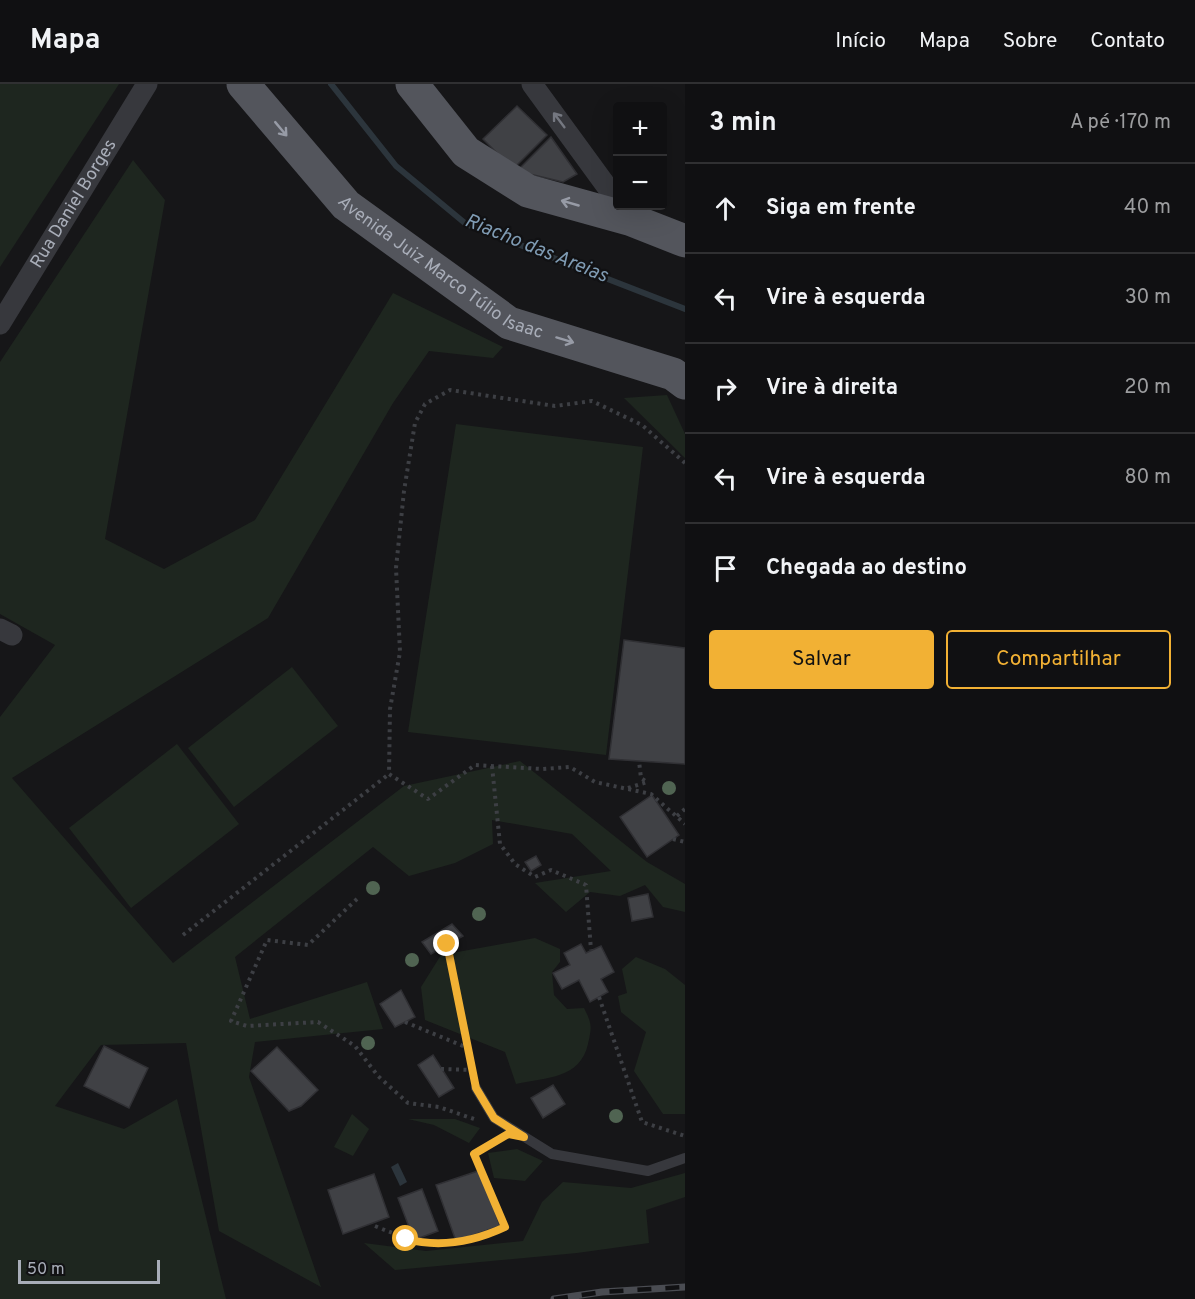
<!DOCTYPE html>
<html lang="pt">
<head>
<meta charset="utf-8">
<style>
  body { margin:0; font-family:Overpass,sans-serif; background:#19191b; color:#f1f3f6 }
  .controls { position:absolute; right:18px; top:18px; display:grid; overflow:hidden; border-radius:6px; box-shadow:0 6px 24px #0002 }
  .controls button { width:54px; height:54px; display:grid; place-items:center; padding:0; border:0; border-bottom:2px solid #303032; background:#101012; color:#f1f3f6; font:30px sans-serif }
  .scale { position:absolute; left:18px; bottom:15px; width:142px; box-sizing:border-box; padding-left:6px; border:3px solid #a8adb8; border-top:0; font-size:16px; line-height:21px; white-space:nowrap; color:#a8adb8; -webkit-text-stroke:4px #111113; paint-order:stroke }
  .stop { position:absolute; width:18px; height:18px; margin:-14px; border:4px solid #f2b134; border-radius:50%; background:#fff }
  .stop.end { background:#f2b134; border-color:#fff; box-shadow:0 2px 6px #0008 }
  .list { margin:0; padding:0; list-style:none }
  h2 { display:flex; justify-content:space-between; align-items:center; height:78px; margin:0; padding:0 24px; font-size:26px }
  h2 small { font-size:20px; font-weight:400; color:#9c9d9f }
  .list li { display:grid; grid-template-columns:39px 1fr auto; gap:18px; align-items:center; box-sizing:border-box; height:90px; padding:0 24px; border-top:2px solid #303032 }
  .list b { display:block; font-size:22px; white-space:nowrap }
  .list em { font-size:20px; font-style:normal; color:#9c9d9f }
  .actions { display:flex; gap:12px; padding:18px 24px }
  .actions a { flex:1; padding:14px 0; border:2px solid #f2b134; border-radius:6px; text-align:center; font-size:21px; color:#f2b134 }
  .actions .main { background:#f2b134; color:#111 }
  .icon { flex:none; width:33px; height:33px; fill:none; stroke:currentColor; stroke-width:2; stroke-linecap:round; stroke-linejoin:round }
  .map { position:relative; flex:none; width:685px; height:1215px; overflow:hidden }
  header { display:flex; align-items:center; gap:36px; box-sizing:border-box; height:84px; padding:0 30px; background:#101012; border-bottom:2px solid #303032 }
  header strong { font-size:28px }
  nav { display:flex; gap:33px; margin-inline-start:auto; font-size:21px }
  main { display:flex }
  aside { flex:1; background:#101012 }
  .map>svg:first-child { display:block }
  .green { fill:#1e261f }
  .water { fill:#2c353c }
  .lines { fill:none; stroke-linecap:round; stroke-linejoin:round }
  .stream { stroke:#2c353c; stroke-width:6 }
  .building { fill:#404145; stroke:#303034; stroke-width:1.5 }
  .path { stroke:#3d3f44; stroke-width:4; stroke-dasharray:3 4.5; stroke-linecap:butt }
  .service { stroke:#37383d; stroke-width:10 }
  .minor { stroke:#37383d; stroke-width:21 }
  .primary { stroke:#53555c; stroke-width:33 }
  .rail-casing { stroke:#4a4c52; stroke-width:7 }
  .rail { stroke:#111113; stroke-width:4.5; stroke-dasharray:14; stroke-linecap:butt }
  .tree { fill:#506452 }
  .oneway { stroke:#757881 }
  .oneway2 { stroke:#979ba6 }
  .route { stroke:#f2b134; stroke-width:8 }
  .labels { text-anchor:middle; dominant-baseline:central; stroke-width:4.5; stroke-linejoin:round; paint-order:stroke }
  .street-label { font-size:18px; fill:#a8adb8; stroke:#111113 }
  .water-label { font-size:20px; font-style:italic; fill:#7f9bb3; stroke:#111113 }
</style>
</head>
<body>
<header>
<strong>Mapa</strong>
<nav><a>Início</a><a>Mapa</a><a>Sobre</a><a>Contato</a></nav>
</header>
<main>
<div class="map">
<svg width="685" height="1215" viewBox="0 0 685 1215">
  <rect width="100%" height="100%" fill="#161618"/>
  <!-- green -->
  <g class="green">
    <polygon points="0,0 119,0 0,183"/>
    <polygon points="133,76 165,116 105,455 164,485 255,436 393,209 503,263 493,274 429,267 393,319 268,534 12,694 173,879 404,702 520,677 647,778 685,800 685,828 663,823 645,801 620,812 590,808 566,828 535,799 611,787 572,750 492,736 493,760 455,779 409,792 373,763 235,873 250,935 367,898 383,945 255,958 249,993 321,1203 219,1147 186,959 101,961 55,1022 124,1045 177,1015 226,1215 0,1215 0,633 55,561 0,530 0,278"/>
    <polygon points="667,311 685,350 685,374 624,314"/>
    <polygon points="456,340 643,363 606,671 408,648"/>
    <polygon points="292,583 338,642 234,723 188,664"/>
    <polygon points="177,660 239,740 131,824 69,744"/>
    <path d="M535,854L560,865V878L552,888L554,911L567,925L584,924C592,940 592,942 588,960C580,995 547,993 516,1000L505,968L425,936L421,903L441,871Z"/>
    <polygon points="636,873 665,885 685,901 685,1030 663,1030 634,987 646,948 621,928 618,912 627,909 622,885"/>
    <polygon points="352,1030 369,1045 353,1072 334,1063"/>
    <polygon points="408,1035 455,1035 480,1044 469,1059 434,1041"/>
    <polygon points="517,1065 543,1077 525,1097 494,1094 488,1069"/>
    <polygon points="685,1089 685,1113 646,1126 649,1159 577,1169 395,1186 364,1159 426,1167 523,1157 542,1118 563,1098 631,1104"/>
  </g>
  <!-- water -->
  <polygon class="water" points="398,1079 407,1098 400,1102 391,1083"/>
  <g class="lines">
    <!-- stream -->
    <polyline class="stream" points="331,0 396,82 466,140 685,225"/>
  </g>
  <!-- building -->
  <g class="building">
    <polygon points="517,22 547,51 513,85 483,55"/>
    <polygon points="551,53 577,90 563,98 517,87"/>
    <polygon points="624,556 685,564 685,680 609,675"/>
    <polygon points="652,711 679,751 647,773 620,733"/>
    <polygon points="536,772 541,781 531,787 525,778"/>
    <polygon points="648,810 653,833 632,837 628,814"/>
    <polygon points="452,840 463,852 431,870 422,858"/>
    <polygon points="581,860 586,869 601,862 614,888 601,895 608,908 590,918 579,896 562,905 553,889 570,881 564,869"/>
    <polygon points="401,906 415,933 395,943 380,920"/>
    <polygon points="104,962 148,984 129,1024 84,1002"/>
    <polygon points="277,963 318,1006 301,1022 289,1027 251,987"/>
    <polygon points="433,971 454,1004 439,1013 418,981"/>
    <polygon points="553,1001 565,1020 543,1034 531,1014"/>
    <polygon points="481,1086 500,1142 456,1157 436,1101"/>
    <polygon points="374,1090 389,1133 343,1150 328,1106"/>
    <polygon points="422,1105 438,1147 414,1156 398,1114"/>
  </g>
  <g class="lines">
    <!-- path -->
    <g class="path">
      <polyline points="685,379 642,341 592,317 555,322 450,306 425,320 415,339 404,407 396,484 400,568 390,625 389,690 428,715 475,681 542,685 570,683 595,698 651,710 685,740"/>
      <polyline points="492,682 500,760 515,780 535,793 551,786 586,801 591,866"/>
      <polyline points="628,704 647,698 641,694 639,677"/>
      <polyline points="677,732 685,725"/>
      <polyline points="673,755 685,758"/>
      <polyline points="357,815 308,861 267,856 231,937 247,942 318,938 355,962 378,992 408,1019 439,1023 477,1036"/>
      <polyline points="183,851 389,690"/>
      <polyline points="448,860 473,991"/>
      <polyline points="599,913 642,1038 685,1052"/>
      <polyline points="405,938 468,964"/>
      <polyline points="441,985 472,986"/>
      <path d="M375,1142C424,1163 455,1167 505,1143L474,1070L502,1054"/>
    </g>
    <!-- service -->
    <polyline class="service" points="476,1004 494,1034 552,1070 648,1087 685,1074"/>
    <!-- minor -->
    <g class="minor">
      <polyline points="532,0 618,118"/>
      <path id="s1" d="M0,240L147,0"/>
      <polyline points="0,545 12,551"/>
    </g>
    <!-- primary -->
    <g class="primary">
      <path id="s2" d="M243,0L346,121L509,239L673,290L685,299"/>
      <polyline points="412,0 466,68 528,107 629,135 685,157"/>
    </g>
    <!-- rail casing -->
    <g class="rail-casing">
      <polyline id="rail" points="554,1215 602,1208 685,1203"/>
    </g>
    <!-- rail -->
    <use href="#rail" class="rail"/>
  </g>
  <!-- trees -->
  <g class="tree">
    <circle cx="669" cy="704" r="7"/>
    <circle cx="373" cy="804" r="7"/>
    <circle cx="479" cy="830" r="7"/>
    <circle cx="412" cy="876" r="7"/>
    <circle cx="368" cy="959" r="7"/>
    <circle cx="616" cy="1032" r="7"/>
  </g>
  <!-- one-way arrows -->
  <defs><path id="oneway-shaft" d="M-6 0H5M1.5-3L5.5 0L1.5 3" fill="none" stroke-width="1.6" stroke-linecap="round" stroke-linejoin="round" transform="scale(1.5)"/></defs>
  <use class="oneway" href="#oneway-shaft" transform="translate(559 36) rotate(-127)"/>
  <g class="oneway2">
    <use href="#oneway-shaft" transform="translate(281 45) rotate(50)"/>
    <use href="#oneway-shaft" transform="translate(570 119) rotate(-164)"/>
    <use href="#oneway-shaft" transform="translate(565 256) rotate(17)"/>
  </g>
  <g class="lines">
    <!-- route -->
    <path class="route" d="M406,1155C440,1164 473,1158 505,1143L474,1070L508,1050L524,1053L494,1034L476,1004L447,860"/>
  </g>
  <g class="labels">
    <!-- street labels -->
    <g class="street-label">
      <text stroke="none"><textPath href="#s1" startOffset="141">Rua Daniel Borges</textPath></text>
      <text stroke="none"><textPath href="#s2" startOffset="273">Avenida Juiz Marco Túlio Isaac</textPath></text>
    </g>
    <!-- water labels -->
    <g class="water-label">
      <text transform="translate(536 165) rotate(22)">Riacho das Areias</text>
    </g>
  </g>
</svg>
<div class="controls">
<button>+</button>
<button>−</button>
</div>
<div class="scale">50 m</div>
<div class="stop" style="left:406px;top:1155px"></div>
<div class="stop end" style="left:447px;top:860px"></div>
</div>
<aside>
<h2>3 min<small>A pé · 170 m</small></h2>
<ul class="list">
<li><svg class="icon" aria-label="ahead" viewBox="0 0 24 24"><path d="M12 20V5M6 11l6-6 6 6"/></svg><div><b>Siga em frente</b></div><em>40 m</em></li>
<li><svg class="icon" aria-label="left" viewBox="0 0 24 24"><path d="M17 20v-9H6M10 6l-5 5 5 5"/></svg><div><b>Vire à esquerda</b></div><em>30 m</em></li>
<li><svg class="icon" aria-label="right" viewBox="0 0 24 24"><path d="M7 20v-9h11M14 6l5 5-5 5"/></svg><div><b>Vire à direita</b></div><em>20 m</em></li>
<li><svg class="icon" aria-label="left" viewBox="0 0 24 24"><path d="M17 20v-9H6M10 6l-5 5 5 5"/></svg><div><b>Vire à esquerda</b></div><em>80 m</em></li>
<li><svg class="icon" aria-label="arrive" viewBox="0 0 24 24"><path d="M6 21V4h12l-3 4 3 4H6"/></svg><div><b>Chegada ao destino</b></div></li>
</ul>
<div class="actions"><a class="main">Salvar</a><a>Compartilhar</a></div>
</aside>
</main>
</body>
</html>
